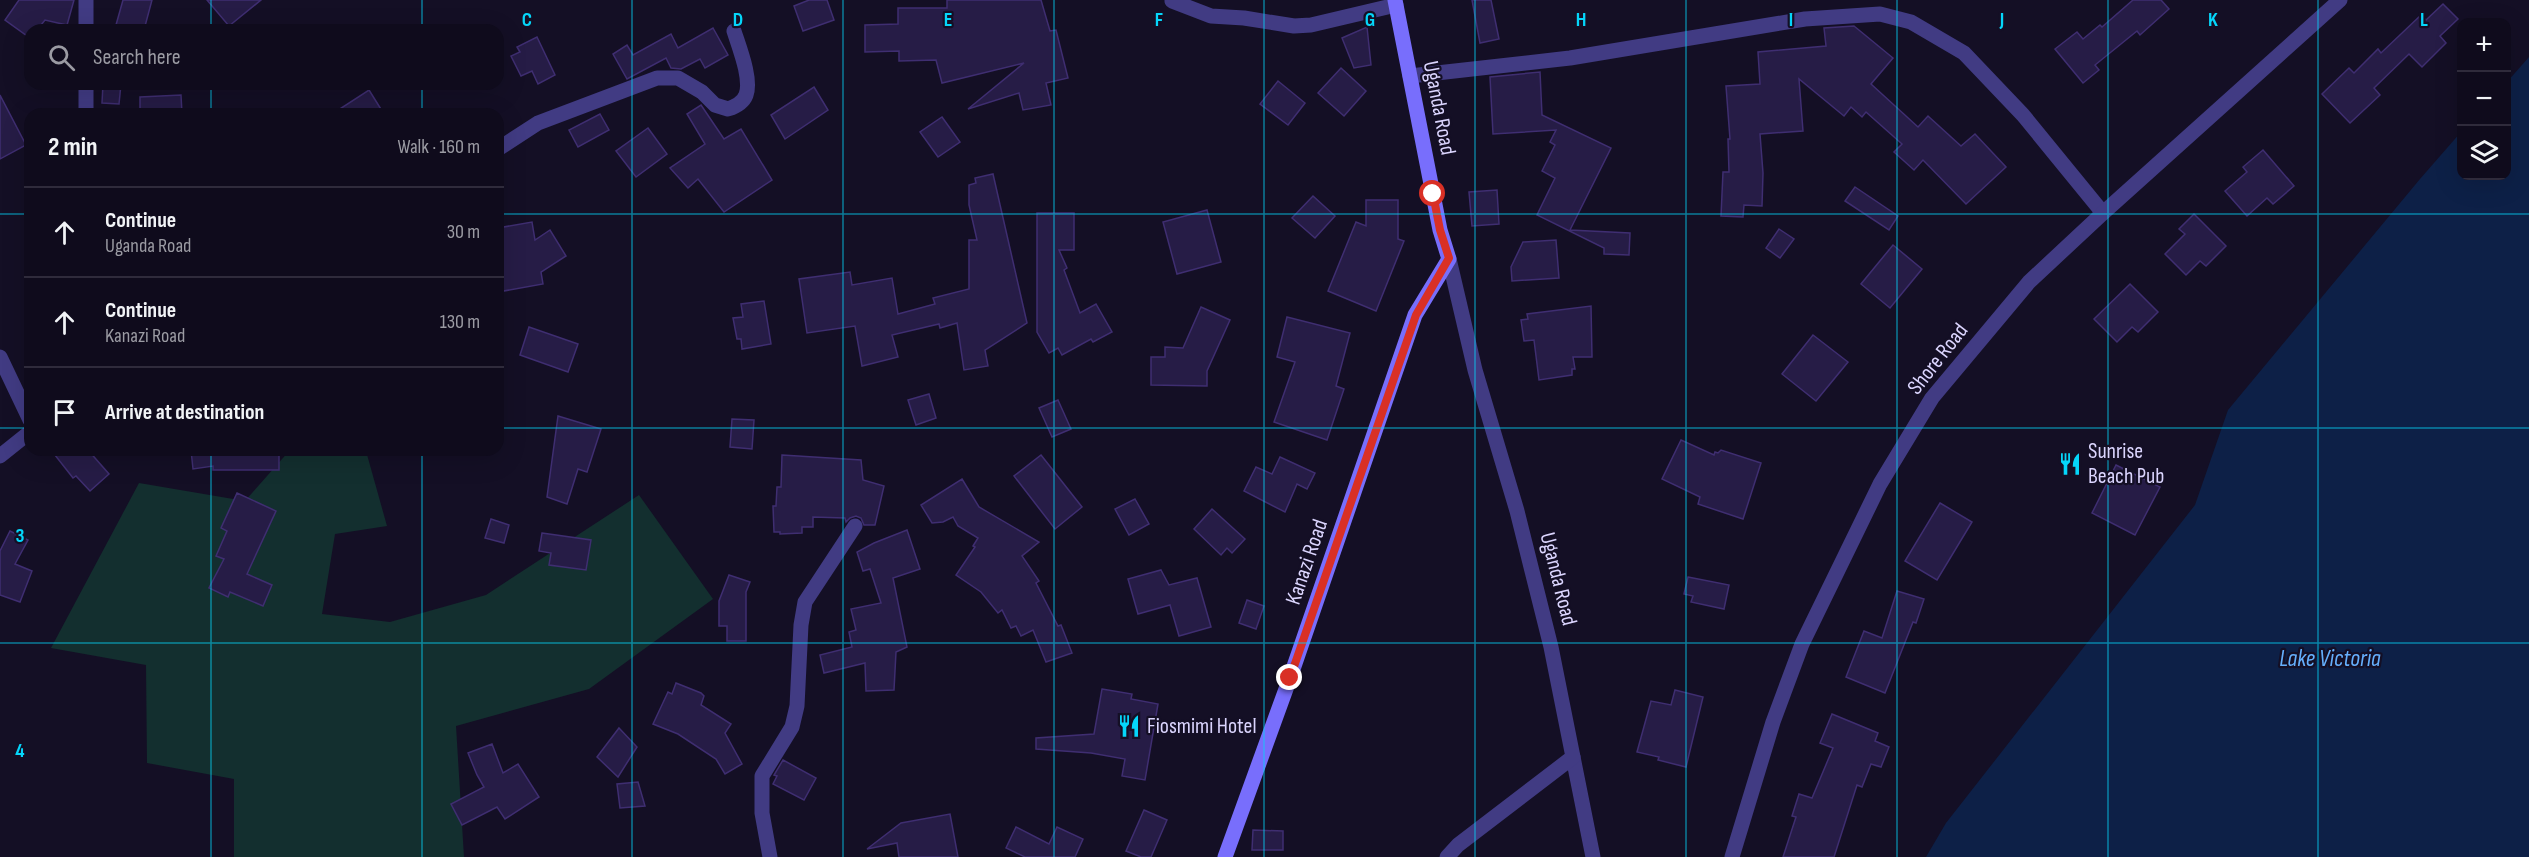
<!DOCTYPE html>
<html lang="en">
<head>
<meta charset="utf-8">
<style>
  body { margin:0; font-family:"Sofia Sans Condensed",sans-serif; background:#1d1929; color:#f1f3f6 }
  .controls { position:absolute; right:18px; top:18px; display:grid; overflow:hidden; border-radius:12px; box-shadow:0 6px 24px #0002 }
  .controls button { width:54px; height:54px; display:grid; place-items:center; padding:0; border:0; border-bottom:2px solid #2f2b3b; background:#0f0b1c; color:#f1f3f6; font:30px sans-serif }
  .stop { position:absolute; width:18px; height:18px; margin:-14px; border:4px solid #d93025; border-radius:50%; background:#fff }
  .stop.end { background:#d93025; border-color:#fff; box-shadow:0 2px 6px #0008 }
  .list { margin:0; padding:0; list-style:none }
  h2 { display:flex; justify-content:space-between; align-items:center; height:78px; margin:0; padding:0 24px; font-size:26px }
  h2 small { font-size:20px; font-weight:400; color:#9b9ba3 }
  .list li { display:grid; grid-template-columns:39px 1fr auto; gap:18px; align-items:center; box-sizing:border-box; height:90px; padding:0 24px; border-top:2px solid #2f2b3b }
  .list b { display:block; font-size:22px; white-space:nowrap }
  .list p { margin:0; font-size:20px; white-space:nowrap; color:#9b9ba3 }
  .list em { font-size:20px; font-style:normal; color:#9b9ba3 }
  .icon { flex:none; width:33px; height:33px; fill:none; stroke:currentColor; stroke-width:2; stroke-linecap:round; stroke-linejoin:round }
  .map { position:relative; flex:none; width:2529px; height:857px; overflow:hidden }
  .search { position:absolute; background:#0f0b1c; box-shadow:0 6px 24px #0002; left:24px; top:24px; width:480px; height:66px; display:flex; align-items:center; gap:15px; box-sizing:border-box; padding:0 21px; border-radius:18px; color:#9b9ba3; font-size:22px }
  .panel { position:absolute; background:#0f0b1c; box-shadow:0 6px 24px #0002; left:24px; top:108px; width:480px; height:348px; border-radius:18px }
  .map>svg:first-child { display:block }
  .green { fill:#132f2f }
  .water { fill:#0d2047 }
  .building { fill:#261c46; stroke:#3f2e71; stroke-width:1.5 }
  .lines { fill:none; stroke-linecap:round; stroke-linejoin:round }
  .minor { stroke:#413b83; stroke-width:15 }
  .secondary { stroke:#786efc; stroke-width:15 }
  .route { stroke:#d93025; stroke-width:8 }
  .grid { fill:none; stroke:#05d6fa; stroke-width:1.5; stroke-opacity:0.55 }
  .labels { text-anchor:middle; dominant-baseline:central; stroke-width:4.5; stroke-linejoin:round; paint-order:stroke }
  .street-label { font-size:22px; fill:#dbd5fe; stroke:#140f25 }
  .poi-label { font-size:22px; fill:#dbd5fe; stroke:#140f25; text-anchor:start }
  .water-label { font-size:24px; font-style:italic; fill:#65affc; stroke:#140f25 }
  .grid-label { font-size:20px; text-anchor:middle; font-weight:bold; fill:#05d6fa; stroke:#140f25; stroke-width:4.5; stroke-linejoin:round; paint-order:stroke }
</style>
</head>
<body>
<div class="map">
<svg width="2529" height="857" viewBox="0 0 2529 857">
  <rect width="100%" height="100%" fill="#140f25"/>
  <!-- green -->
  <polygon class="green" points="290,450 366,451 387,526 335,534 322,614 390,622 486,595 639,495 713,599 589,689 456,726 464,857 234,857 234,779 147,763 146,665 51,648 139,483 245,501"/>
  <!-- water -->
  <polygon class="water" points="2529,57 2529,857 1926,857 1946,823 2195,505 2228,410 2420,179 2461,132 2462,176 2506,176 2507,82"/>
  <!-- building -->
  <g class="building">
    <polygon points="19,0 74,0 67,25 45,20 37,30 30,30 30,38 5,20"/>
    <polygon points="123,0 152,0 144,30 116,25"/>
    <polygon points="207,0 261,0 229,26"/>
    <polygon points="809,0 827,0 834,20 803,31 794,6"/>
    <polygon points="947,0 1041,0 1050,31 1056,30 1068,78 1046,83 1051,105 1023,110 1019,93 968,109 1024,63 942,83 936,60 899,61 899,51 865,52 865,25 898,24 898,8 947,8"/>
    <polygon points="1472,0 1491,0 1499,39 1480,43"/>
    <polygon points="2133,0 2161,0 2169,9 2140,35 2137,31 2095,65 2099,70 2083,83 2055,49 2077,32 2083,39 2100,25 2102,27"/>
    <polygon points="2443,4 2458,19 2440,36 2446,43 2422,67 2409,54 2374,88 2380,95 2350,123 2322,94 2349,68 2354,73 2378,49 2381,53 2421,15 2426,20"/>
    <polygon points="1854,26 1893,58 1871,84 1918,127 1928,116 1961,146 1975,134 2006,167 1966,204 1923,160 1914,170 1894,152 1902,144 1866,112 1862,117 1851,107 1844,116 1799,79 1803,131 1760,134 1763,173 1762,206 1744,205 1743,217 1721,216 1723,172 1729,172 1728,139 1730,139 1726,86 1760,84 1758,52 1826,46 1824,28"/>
    <polygon points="1367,27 1371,65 1354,68 1342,38"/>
    <polygon points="713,28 728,55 705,68 700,59 681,69 671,68 666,58 627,79 613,54 627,45 633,55 671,34 678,48"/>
    <polygon points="537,37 555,75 538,84 532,71 521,76 511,56 520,52 517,47"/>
    <polygon points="1341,68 1366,91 1344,116 1318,93"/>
    <polygon points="1540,72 1542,115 1611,148 1570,230 1630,233 1629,255 1604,254 1604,248 1537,215 1555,178 1542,171 1555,145 1550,142 1556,130 1493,134 1490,77"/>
    <polygon points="1278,81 1305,103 1288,125 1260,104"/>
    <polygon points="103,84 121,84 119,104 102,103"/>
    <polygon points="814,87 828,110 785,139 771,115"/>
    <polygon points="369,90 384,114 332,114"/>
    <polygon points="0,95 26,145 0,159"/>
    <polygon points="181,95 182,114 140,114 140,97"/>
    <polygon points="701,105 724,139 741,129 772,180 724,212 698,179 688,188 670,168 705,144 687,114"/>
    <polygon points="600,114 609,130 578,147 569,130"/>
    <polygon points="942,117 960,142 938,157 920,132"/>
    <polygon points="648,128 667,154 636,177 616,151"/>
    <polygon points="2263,150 2294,186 2273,204 2267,198 2247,216 2225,191 2247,172 2243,167"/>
    <polygon points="993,174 1027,323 985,350 988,366 964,370 957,323 940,328 939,324 892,335 898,357 862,366 855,326 807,333 799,279 850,272 852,285 892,278 898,314 935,304 933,298 969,289 969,240 977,240 969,205 969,185 976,183 975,178"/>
    <polygon points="1855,187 1898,216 1889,230 1845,201"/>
    <polygon points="1497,190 1499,224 1472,226 1469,192"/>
    <polygon points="1313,196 1335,216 1315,238 1292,218"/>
    <polygon points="1366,200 1398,200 1398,239 1404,241 1376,311 1328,291 1356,222 1366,226"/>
    <polygon points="1207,210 1221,262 1177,274 1163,222"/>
    <polygon points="1037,213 1074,213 1074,250 1059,250 1067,268 1064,270 1080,313 1096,304 1112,332 1093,342 1091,339 1062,355 1058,348 1049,353 1037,332"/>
    <polygon points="2194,214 2226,246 2206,266 2200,261 2186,275 2165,254 2185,234 2179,229"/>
    <polygon points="532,222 535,240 550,230 566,256 541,272 543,284 498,292 498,228"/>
    <polygon points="1779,229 1794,239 1780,258 1766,248"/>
    <polygon points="1556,240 1559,278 1512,281 1511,267 1523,242"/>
    <polygon points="1893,245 1922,269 1890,308 1861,284"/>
    <polygon points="2130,284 2158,312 2138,332 2132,327 2117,342 2094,319"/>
    <polygon points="764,301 771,344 742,349 741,339 737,339 733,318 743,317 741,304"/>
    <polygon points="1591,306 1592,357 1573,357 1575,369 1572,369 1572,375 1539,380 1534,340 1524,341 1521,320 1528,319 1527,314"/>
    <polygon points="1201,307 1230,320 1207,371 1207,386 1151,385 1151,357 1165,357 1165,347 1183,348"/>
    <polygon points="1287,317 1350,333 1336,386 1344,389 1327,440 1274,422 1295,362 1277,357"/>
    <polygon points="529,327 578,344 568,372 520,355"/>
    <polygon points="1813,335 1848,362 1816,401 1782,374"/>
    <polygon points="929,394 936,418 916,425 908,400"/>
    <polygon points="1058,400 1071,429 1052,437 1039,408"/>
    <polygon points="558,416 601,429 587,472 578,469 567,504 547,497"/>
    <polygon points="732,419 754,420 752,449 730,447"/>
    <polygon points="1681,440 1714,455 1715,452 1718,453 1721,450 1761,463 1743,519 1698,504 1700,497 1662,479"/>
    <polygon points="51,450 88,450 109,474 90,491 76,476 73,478"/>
    <polygon points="191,450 279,450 279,470 213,470 213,466 193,469"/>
    <polygon points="782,455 861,460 863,480 884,486 875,525 864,525 861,518 856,516 850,518 846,522 845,518 813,517 813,527 802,527 802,533 780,534 780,532 774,532 773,506 776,506 777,487 781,487"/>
    <polygon points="1041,455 1082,507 1055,529 1014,476"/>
    <polygon points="1280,457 1315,473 1307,489 1297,484 1285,512 1244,491 1256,467 1272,474"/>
    <polygon points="2116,465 2160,487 2135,535 2092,513"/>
    <polygon points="962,479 979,507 1039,542 1022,556 1039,581 1036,583 1058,626 1061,625 1072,653 1046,662 1033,630 1021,636 1016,626 1011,628 1002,610 998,613 981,592 956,575 975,547 973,546 978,538 958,526 953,517 943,522 932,523 921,505"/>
    <polygon points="237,493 276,511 247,574 272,585 263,606 230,592 228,597 209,588 224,559 216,556 227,531 221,528"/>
    <polygon points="1135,499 1149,524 1129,535 1115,509"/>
    <polygon points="1940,503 1972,522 1937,580 1905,561"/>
    <polygon points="1212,509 1245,539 1232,553 1227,548 1221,555 1194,529"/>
    <polygon points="491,519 509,525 504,543 485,538"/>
    <polygon points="907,530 920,569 893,578 907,647 896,652 894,690 866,691 865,663 824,673 820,655 852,647 849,632 856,630 851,609 881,603 870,569 863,571 857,552 874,543"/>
    <polygon points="10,531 28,540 15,564 32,571 20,602 0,595 0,551"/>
    <polygon points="542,533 591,540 586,570 549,565 551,553 539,551"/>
    <polygon points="1161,570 1169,585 1197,578 1211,627 1179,636 1170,605 1138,614 1128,579"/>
    <polygon points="729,575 750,582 746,592 746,641 727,641 727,626 719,626 719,601"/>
    <polygon points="1688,577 1729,585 1724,609 1691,602 1693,596 1684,594"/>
    <polygon points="1897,591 1924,599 1916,623 1913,622 1885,693 1846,677 1864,631 1882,638"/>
    <polygon points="1247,600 1264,606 1256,629 1239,623"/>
    <polygon points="676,683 701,693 704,696 701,705 731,724 725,733 742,764 725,774 716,759 678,734 653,724 668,692 672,694"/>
    <polygon points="1102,689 1132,694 1131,699 1158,704 1145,780 1122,776 1125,759 1091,753 1036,749 1036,738 1094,734"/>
    <polygon points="1675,690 1703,697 1686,767 1658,760 1659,757 1637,752 1651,701 1671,705"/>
    <polygon points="1832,714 1878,733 1875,741 1889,747 1881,767 1871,764 1862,787 1857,785 1834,857 1783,857 1796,817 1792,816 1799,794 1812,798 1833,748 1820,743"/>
    <polygon points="619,728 637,747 618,777 597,757"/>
    <polygon points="492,744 503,773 518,764 539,797 505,819 497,807 462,825 451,804 484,787 477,775 468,753"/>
    <polygon points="783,760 816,778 804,800 773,784 777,776 774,775"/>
    <polygon points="638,782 645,806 620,808 617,784"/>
    <polygon points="1144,810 1167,820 1151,857 1141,857 1126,851"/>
    <polygon points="950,814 958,857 899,857 897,843 867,849 901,823"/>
    <polygon points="1016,827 1049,844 1057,827 1083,839 1075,857 1025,857 1006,848"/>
    <polygon points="1253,830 1283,831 1283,850 1252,850"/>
  </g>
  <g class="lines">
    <!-- minor -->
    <g class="minor">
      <polyline points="86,0 86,30"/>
      <polyline points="1172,1 1211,16 1244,18 1294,26 1311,25 1396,5"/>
      <polyline points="1410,76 1570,58 1805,19 1880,14 1911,22 1964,53 2023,115 2103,213"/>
      <polyline points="86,114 86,84"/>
      <path d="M498,149L538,123L657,78H678L702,92L715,105L728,109C734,107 743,103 746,95C752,79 739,47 734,31"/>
      <polyline points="0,357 30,420"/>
      <polyline points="0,456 30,432"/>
      <polyline points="1573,757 1593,857"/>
      <polyline points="770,857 762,813 762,776 792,727 797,706 801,625 805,602 855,526"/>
      <polyline points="1447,857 1458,845 1573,757 1551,647 1517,511 1475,370 1449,259"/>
      <polyline points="1732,857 1773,722 1802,644 1880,484 1932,398 2029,282 2103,213 2340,0"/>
    </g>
    <!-- secondary -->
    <polyline class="secondary" points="1225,857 1290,678 1415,315 1449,259 1440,230 1395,0"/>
  </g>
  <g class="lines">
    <!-- route -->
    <polyline class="route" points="1290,678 1416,315 1449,258 1440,230 1433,194"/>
  </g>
  <!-- grid -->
  <path class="grid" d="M211,0V30M422,0V30M632,0V857M843,0V857M1054,0V857M1264,0V857M1475,0V857M1686,0V857M1897,0V857M2108,0V857M2318,0V857M211,84V114M422,84V114M0,214H30M498,214H2529M0,428H30M498,428H2529M211,450V857M422,450V857M0,643H2529"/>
  <!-- icons -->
  <defs>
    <g id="restaurant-bare" transform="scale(1.8)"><path d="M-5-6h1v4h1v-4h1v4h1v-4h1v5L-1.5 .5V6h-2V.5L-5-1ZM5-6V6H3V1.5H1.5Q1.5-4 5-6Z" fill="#05d6fa" stroke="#140f25" stroke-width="2.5" paint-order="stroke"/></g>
  </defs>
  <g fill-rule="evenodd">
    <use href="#restaurant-bare" x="2070" y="464"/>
    <use href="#restaurant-bare" x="1129" y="726"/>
  </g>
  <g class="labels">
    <!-- street labels -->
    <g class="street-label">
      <text transform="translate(1439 108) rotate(79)">Uganda Road</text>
      <text transform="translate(1938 359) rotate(-52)">Shore Road</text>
      <text transform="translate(1307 562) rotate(-71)">Kanazi Road</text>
      <text transform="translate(1558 579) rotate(76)">Uganda Road</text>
    </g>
    <!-- poi labels -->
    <g class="poi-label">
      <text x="2088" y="451">Sunrise<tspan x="2088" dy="25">Beach Pub</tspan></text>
      <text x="1147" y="726">Fiosmimi Hotel</text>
    </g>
    <!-- water labels -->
    <g class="water-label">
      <text x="2330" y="658">Lake Victoria</text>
    </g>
  </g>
  <g class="grid-label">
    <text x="527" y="26">C</text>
    <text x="738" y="26">D</text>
    <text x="948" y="26">E</text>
    <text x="1159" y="26">F</text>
    <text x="1370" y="26">G</text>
    <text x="1581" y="26">H</text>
    <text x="1791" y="26">I</text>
    <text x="2002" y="26">J</text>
    <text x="2213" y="26">K</text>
    <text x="2424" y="26">L</text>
    <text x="20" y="542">3</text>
    <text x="20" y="757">4</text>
  </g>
</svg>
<div class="controls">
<button>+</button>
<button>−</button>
<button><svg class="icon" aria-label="layers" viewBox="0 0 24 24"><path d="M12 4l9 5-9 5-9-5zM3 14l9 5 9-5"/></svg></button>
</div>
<div class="stop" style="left:1433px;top:194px"></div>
<div class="stop end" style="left:1290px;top:678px"></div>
<div class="search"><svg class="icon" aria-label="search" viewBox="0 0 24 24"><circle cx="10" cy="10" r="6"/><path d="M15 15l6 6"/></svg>Search here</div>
<section class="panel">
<h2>2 min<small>Walk · 160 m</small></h2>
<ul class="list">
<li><svg class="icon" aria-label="ahead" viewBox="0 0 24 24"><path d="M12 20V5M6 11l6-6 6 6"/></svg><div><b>Continue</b><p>Uganda Road</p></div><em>30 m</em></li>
<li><svg class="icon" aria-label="ahead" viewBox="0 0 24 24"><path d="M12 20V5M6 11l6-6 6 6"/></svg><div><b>Continue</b><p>Kanazi Road</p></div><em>130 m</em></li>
<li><svg class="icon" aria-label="arrive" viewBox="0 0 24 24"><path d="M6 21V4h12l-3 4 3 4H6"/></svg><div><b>Arrive at destination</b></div></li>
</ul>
</section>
</div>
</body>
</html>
